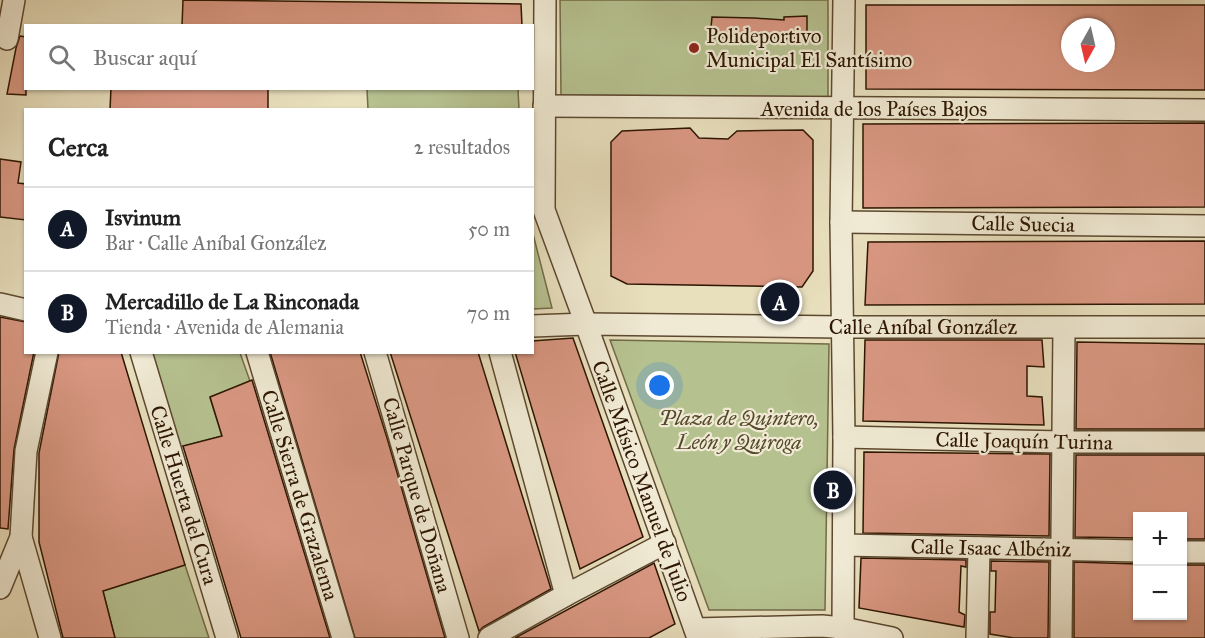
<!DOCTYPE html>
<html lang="es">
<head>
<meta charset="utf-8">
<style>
  body { margin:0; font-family:"IM FELL Great Primer",serif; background:#f2f2f2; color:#222 }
  .controls { position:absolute; right:18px; bottom:18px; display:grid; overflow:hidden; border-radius:0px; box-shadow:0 2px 4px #0004 }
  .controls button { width:54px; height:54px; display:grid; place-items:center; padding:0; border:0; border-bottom:2px solid #e0e0e0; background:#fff; color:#222; font:30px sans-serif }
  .compass { position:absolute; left:1061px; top:18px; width:54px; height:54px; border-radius:50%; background:#fff; box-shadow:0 2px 4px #0004; rotate:188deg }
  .you { position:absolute; left:660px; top:386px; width:21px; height:21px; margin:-15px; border:4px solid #fff; border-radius:50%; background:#1a73e8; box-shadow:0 0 0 9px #1a73e833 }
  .badge { display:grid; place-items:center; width:39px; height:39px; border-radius:50%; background:#111827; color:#fff; font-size:20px; font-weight:700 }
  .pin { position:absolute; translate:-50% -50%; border:3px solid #fff; box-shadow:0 2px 6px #0006 }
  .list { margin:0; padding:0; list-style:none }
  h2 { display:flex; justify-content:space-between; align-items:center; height:78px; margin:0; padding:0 24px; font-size:26px }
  h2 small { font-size:20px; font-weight:400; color:#767676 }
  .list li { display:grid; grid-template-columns:39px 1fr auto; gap:18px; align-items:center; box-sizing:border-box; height:84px; padding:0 24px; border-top:2px solid #e0e0e0 }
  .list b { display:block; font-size:22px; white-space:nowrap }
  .list p { margin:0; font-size:20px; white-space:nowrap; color:#767676 }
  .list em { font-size:20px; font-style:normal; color:#767676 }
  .icon { flex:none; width:33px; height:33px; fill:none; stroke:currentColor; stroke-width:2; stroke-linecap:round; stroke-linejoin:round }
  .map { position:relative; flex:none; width:1205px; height:638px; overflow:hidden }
  .search { position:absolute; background:#fff; box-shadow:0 2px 4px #0004; left:24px; top:24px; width:510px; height:66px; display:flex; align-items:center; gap:15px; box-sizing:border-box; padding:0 21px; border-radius:0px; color:#767676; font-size:22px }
  .panel { position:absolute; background:#fff; box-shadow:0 2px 4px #0004; left:24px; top:108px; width:510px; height:246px; border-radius:0px }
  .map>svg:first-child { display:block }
  .green { fill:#b6c190; stroke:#726b48; stroke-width:1.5 }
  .building { fill:#d99782; stroke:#2d1500; stroke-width:1.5; fill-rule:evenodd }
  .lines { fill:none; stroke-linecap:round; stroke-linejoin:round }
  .street-casing { stroke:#5c482f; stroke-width:24 }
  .street { stroke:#f0ead4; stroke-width:21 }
  .poi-dot { fill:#8f2418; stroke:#f0ead4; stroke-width:2 }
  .labels { text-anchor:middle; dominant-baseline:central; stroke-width:4.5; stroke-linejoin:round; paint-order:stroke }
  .poi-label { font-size:21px; fill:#2d1500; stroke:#f0ead4; text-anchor:start }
  .street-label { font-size:21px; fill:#2d1500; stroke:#f0ead4 }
  .park-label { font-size:21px; font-style:italic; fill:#56492b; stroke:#f0ead4 }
</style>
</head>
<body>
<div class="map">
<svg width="1205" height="638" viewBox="0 0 1205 638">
  <rect width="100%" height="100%" fill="#e8dfbd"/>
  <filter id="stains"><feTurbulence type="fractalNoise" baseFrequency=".00333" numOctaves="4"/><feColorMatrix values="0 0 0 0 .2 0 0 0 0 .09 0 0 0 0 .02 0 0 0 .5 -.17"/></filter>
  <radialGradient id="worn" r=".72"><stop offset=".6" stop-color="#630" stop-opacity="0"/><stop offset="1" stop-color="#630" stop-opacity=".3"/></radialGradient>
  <!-- green -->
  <g class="green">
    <polygon points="560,0 828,0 828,97 561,95"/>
    <polygon points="367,89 518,89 519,109 368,109"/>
    <polygon points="533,234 552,308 533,309"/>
    <polygon points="610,340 829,344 825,610 709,610"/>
    <polygon points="151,353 240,353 250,381 210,398 222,436 180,447"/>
    <polygon points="185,565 209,638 115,638 103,591"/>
  </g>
  <!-- building -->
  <g class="building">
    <polygon points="183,0 521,4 522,26 182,26"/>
    <path d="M866,5H1205V90L866,89ZM1070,27H1106V63H1070Z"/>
    <polygon points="807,16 807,37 783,39 784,37 747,39 747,36 710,38 712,17 754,18 784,20 784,17"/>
    <polygon points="20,36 26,37 26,95 7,94 16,48"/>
    <polygon points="111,88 268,88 268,110 110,110"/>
    <polygon points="1205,123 1205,207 863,208 863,124"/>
    <polygon points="690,128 699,138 728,139 737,131 803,130 813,140 813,271 802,287 627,284 611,276 611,142 622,131"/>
    <polygon points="0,159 21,162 18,183 26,184 26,220 0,217"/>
    <polygon points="1205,241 1205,304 865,305 868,242"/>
    <polygon points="0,317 26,322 26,352 34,352 14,449 8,529 0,528"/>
    <polygon points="573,338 643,537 580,569 515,352 532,352 532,341"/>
    <polygon points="865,340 1042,340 1044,367 1027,366 1027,396 1042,397 1044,425 863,421"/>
    <polygon points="1077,342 1205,344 1205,429 1076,429"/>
    <polygon points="59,352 121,352 185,565 103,591 115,638 63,638 39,542 39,453"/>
    <polygon points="270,352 360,352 387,438 445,638 355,638"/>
    <polygon points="390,352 478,352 551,589 483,627 479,631"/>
    <polygon points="252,380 330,638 241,638 183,446 222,436 210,397"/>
    <polygon points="864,452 1050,454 1049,536 863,533"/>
    <polygon points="1076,455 1205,455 1205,539 1182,539 1182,516 1137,516 1137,538 1075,537"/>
    <polygon points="861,558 966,560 966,567 961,566 959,612 965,615 964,627 859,608"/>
    <polygon points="991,561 1049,562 1048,638 1014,638 990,634 990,612 995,612 996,571 991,571"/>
    <polygon points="1074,562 1137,564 1137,615 1182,615 1182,565 1205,565 1205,638 1074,638"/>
    <polygon points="654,563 675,624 649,638 515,638"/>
  </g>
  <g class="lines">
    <!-- street casing -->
    <g class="street-casing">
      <g id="street">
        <polyline points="545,0 544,210 586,324 698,638"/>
        <polyline points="844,0 841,222 844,437 843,628 846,638"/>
        <polyline points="7,39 14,0"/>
        <polyline points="544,106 1205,110"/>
        <polyline points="841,222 1205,226"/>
        <polyline points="0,304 26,310"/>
        <polyline points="532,326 586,324 842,327 1205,327"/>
        <polyline points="141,352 227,638"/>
        <polyline points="257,352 343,638"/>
        <polyline points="375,352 458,638"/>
        <polyline points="500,352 566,595"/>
        <polyline points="844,437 1063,442 1205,442"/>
        <polyline points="21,537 50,638"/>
        <polyline points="844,545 1138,551"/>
        <polyline points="1182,552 1205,552"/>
        <polyline points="0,588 21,537 26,451 47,352"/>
        <polyline points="695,629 822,626 843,628 892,638"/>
        <polyline points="489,638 566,595 665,543"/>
        <polyline points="977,638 979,548"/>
        <polyline points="1061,638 1064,328"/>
      </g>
    </g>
    <!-- street -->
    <use href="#street" class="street"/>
  </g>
  <!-- markers -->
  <circle class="poi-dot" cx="694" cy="48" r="6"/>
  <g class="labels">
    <!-- poi labels -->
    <g class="poi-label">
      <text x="706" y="36">Polideportivo<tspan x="706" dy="24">Municipal El Santísimo</tspan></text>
    </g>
    <!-- street labels -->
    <g class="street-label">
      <text x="874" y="109">Avenida de los Países Bajos</text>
      <text transform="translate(1023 224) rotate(1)">Calle Suecia</text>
      <text x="923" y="327">Calle Aníbal González</text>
      <text transform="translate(1024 441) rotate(1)">Calle Joaquín Turina</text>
      <text transform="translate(642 481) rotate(70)">Calle Músico Manuel de Julio</text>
      <text transform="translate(184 495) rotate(73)">Calle Huerta del Cura</text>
      <text transform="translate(300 495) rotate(73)">Calle Sierra de Grazalema</text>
      <text transform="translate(417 495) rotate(74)">Calle Parque de Doñana</text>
      <text transform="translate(991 548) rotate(1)">Calle Isaac Albéniz</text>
    </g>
    <!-- park labels -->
    <g class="park-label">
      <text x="739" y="418">Plaza de Quintero,<tspan x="739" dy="24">León y Quiroga</tspan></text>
    </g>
  </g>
  <rect width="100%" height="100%" filter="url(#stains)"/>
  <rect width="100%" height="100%" fill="url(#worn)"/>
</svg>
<div class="controls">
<button>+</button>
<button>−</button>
</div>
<svg class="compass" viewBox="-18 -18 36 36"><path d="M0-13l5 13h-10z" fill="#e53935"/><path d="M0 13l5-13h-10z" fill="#767676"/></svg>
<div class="you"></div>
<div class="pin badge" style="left:780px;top:302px">A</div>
<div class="pin badge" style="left:833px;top:490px">B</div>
<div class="search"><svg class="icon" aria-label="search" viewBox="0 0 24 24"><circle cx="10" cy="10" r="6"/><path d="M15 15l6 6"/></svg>Buscar aquí</div>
<section class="panel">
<h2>Cerca<small>2 resultados</small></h2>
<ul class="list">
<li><span class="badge">A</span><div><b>Isvinum</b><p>Bar · Calle Aníbal González</p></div><em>50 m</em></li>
<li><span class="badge">B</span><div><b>Mercadillo de La Rinconada</b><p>Tienda · Avenida de Alemania</p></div><em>70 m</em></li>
</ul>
</section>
</div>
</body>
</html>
